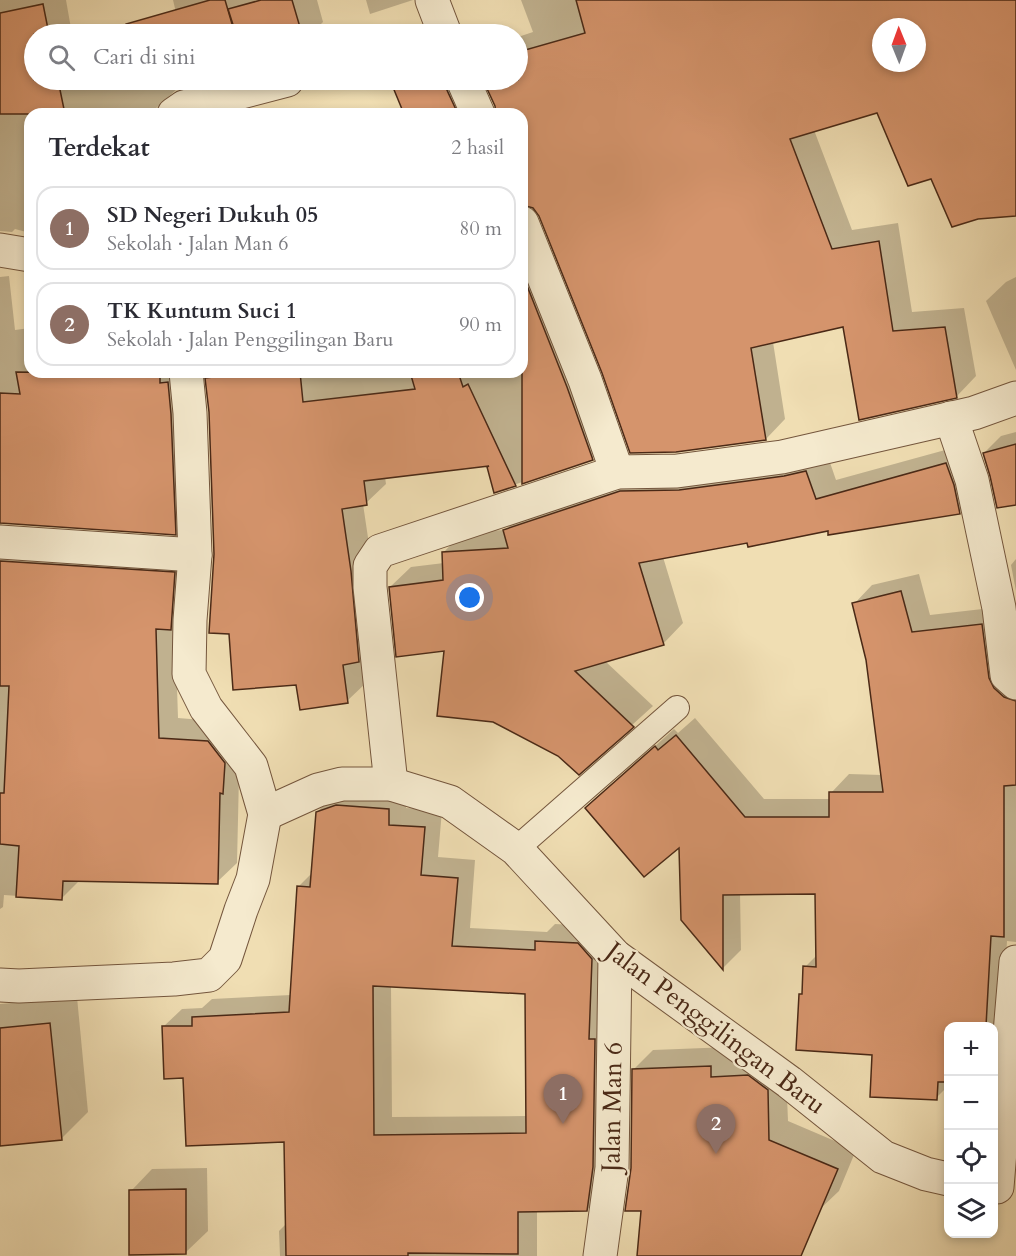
<!DOCTYPE html>
<html lang="id">
<head>
<meta charset="utf-8">
<style>
  body { margin:0; font-family:Cardo,serif; background:#f2f2f3; color:#2b2b33 }
  .controls { position:absolute; right:18px; bottom:18px; display:grid; overflow:hidden; border-radius:12px; box-shadow:0 3px 9px #0003 }
  .controls button { width:54px; height:54px; display:grid; place-items:center; padding:0; border:0; border-bottom:2px solid #e1e1e2; background:#fff; color:#2b2b33; font:30px sans-serif }
  .compass { position:absolute; left:872px; top:18px; width:54px; height:54px; border-radius:50%; background:#fff; box-shadow:0 3px 9px #0003; rotate:359deg }
  .you { position:absolute; left:470px; top:598px; width:21px; height:21px; margin:-15px; border:4px solid #fff; border-radius:50%; background:#1a73e8; box-shadow:0 0 0 9px #1a73e833 }
  .badge { display:grid; place-items:center; width:39px; height:39px; border-radius:50%; background:#0f766e; color:#fff; font-size:20px; font-weight:700 }
  .pin { position:absolute; translate:-50% -50px; filter:drop-shadow(0 2px 3px #0008) }
  .pin::after { content:''; position:absolute; top:32px; width:21px; height:18px; background:inherit; clip-path:polygon(0 0,100% 0,50% 100%) }
  .list { margin:0; padding:0; list-style:none }
  h2 { display:flex; justify-content:space-between; align-items:center; height:78px; margin:0; padding:0 24px; font-size:26px }
  h2 small { font-size:20px; font-weight:400; color:#7c7c81 }
  .list li { display:grid; grid-template-columns:39px 1fr auto; gap:18px; align-items:center; box-sizing:border-box; height:84px; margin:0 12px 12px; padding:0 12px; border:2px solid #e1e1e2; border-radius:18px }
  .list b { display:block; font-size:22px; white-space:nowrap }
  .list p { margin:0; font-size:20px; white-space:nowrap; color:#7c7c81 }
  .list em { font-size:20px; font-style:normal; color:#7c7c81 }
  .icon { flex:none; width:33px; height:33px; fill:none; stroke:currentColor; stroke-width:2; stroke-linecap:round; stroke-linejoin:round }
  .map { position:relative; flex:none; width:1016px; height:1256px; overflow:hidden }
  .search { position:absolute; background:#fff; box-shadow:0 3px 9px #0003; left:24px; top:24px; width:504px; height:66px; display:flex; align-items:center; gap:15px; box-sizing:border-box; padding:0 21px; border-radius:33px; color:#7c7c81; font-size:22px }
  .panel { position:absolute; background:#fff; box-shadow:0 3px 9px #0003; left:24px; top:108px; width:504px; height:270px; border-radius:18px }
  .map>svg:first-child { display:block }
  .shadow { fill:#0003; fill-rule:evenodd }
  .building { fill:#d5946c; stroke:#4a2916; stroke-width:1.5; fill-rule:evenodd }
  .lines { fill:none; stroke-linecap:round; stroke-linejoin:round }
  .service-casing { stroke:#74563d; stroke-width:26 }
  .minor-casing { stroke:#74563d; stroke-width:35 }
  .service { stroke:#f5eace; stroke-width:24 }
  .minor { stroke:#f5eace; stroke-width:33 }
  .labels { text-anchor:middle; dominant-baseline:central; stroke-width:4.5; stroke-linejoin:round; paint-order:stroke }
  .street-label { font-size:26px; fill:#4a2916; stroke:#f5eace }
</style>
</head>
<body>
<div class="map">
<svg width="1016" height="1256" viewBox="0 0 1016 1256">
  <rect width="100%" height="100%" fill="#f0deb3"/>
  <filter id="stains"><feTurbulence type="fractalNoise" baseFrequency=".00333" numOctaves="4"/><feColorMatrix values="0 0 0 0 .2 0 0 0 0 .09 0 0 0 0 .02 0 0 0 .5 -.17"/></filter>
  <radialGradient id="worn" r=".72"><stop offset=".6" stop-color="#630" stop-opacity="0"/><stop offset="1" stop-color="#630" stop-opacity=".3"/></radialGradient>
  <!-- shadow -->
  <g class="shadow">
    <polygon points="0,0 66,0 72,34 34,34 34,80 209,80 178,88 154,110 204,114 30,114 30,233 15,229 12,232 0,231"/>
    <polygon points="173,0 317,0 323,22 311,34 181,34"/>
    <polygon points="366,0 413,0 370,14"/>
    <path d="M521,0H1016V214L932,177L878,111L814,130L852,230L898,223L912,312L964,308L976,376L957,396L845,325L773,342L785,419L766,439L604,372L541,215L535,207L523,203L524,210L612,439L592,459L495,491L488,465L385,477L386,484L366,503L363,504L370,551L367,682L347,701L298,683L230,633L215,554L210,412L206,372H522V114H406L394,85L400,80H470L487,110L498,114L497,107L485,80H518V37L533,32ZM881,27H917V63H881Z"/>
    <polygon points="9,276 15,330 30,328 30,372 188,372 195,514 175,533 1,522 3,531 194,553 175,624 178,718 228,722 239,776 237,863 217,882 80,880 61,899 4,895 3,907 0,909 0,277"/>
    <polygon points="1016,277 1016,370 986,301 1006,282"/>
    <polygon points="1016,432 1016,503 984,453 1001,436"/>
    <polygon points="967,444 979,492 959,513 748,541 663,557 683,623 663,644 605,661 653,706 579,773 445,649 390,587 411,567 444,563 443,553 463,532 505,530 525,510 642,471 826,451 836,480"/>
    <polygon points="1016,559 1016,591 1011,565"/>
    <polygon points="919,574 930,615 1000,607 1016,674 1016,942 1007,941 1003,1009 994,1075 994,1026 948,1026 948,1086 936,1098 874,1053 801,995 803,992 805,967 818,954 816,893 740,893 741,950 723,968 681,844 587,808 674,729 678,733 695,718 764,799 831,799 831,793 849,774 882,775 868,659 854,604 872,585"/>
    <path d="M407,791L406,808L442,810L438,857L475,860L470,928L547,932L555,924L596,926L610,941L605,1191L587,1210H537V1256H280L279,1231L287,1223L286,1141L185,1076L163,1027L182,1009L202,1008L212,999L291,995L298,887L312,873L317,812L335,794ZM391,985L526,992L527,1116L392,1117Z"/>
    <polygon points="77,997 88,1112 61,1139 0,1145 0,1004"/>
    <polygon points="730,1047 786,1071 788,1121 856,1150 839,1191 819,1210 795,1256 638,1256 642,1209 632,1168 634,1069 653,1050"/>
    <polygon points="207,1168 208,1231 186,1252 131,1191 152,1169"/>
  </g>
  <!-- building -->
  <g class="building">
    <polygon points="210,0 225,0 235,34 127,34 126,24"/>
    <polygon points="261,0 292,0 302,34 236,34 228,9"/>
    <path d="M576,0H1016V216L978,219L952,227L931,179L908,186L877,113L790,139L832,249L879,241L893,331L945,327L957,398L859,420L843,327L751,348L766,440L676,452L630,453L602,373L539,216L533,208L522,205V114H496L495,106L483,80H518V52L585,33ZM881,27H917V63H881Z"/>
    <polygon points="43,4 49,34 34,34 34,80 58,80 65,114 0,114 0,13"/>
    <polygon points="390,80 445,80 446,88 458,114 404,114"/>
    <polygon points="522,273 567,387 593,460 522,484"/>
    <polygon points="16,372 160,374 160,383 168,382 171,414 176,535 0,523 0,393 20,394"/>
    <polygon points="254,372 300,372 303,402 415,389 410,372 458,372 463,387 468,384 516,486 494,493 487,467 489,466 364,481 367,505 342,509 351,571 359,662 343,665 348,703 300,710 296,685 233,690 229,634 209,633 214,554 209,412 205,378"/>
    <polygon points="1016,444 1016,505 997,508 990,476 983,453"/>
    <polygon points="946,463 954,485 960,514 828,535 828,531 748,547 747,543 639,563 664,645 575,671 634,727 579,775 558,756 493,722 437,716 444,651 396,657 389,587 443,580 442,552 508,548 503,530 620,491 679,490 784,476 806,471 816,499"/>
    <polygon points="0,561 175,572 171,630 156,629 159,738 208,741 225,763 223,794 220,793 218,884 63,881 62,900 16,897 19,846 0,844 0,793 4,793 9,686 0,686"/>
    <polygon points="901,591 912,632 982,624 989,678 994,688 1004,697 1016,701 1016,785 1004,786 1004,937 991,936 986,1026 948,1026 948,1082 938,1082 937,1100 870,1097 872,1055 796,1050 799,994 802,994 803,966 816,967 815,894 723,895 723,970 681,920 679,848 644,877 585,808 655,746 658,750 676,735 745,817 829,817 829,792 883,792 866,660 852,603"/>
    <path d="M336,805L389,809V825L425,827L421,875L458,878L452,946L535,950V941L578,943L592,959L589,1039H595L593,1167L587,1211L518,1212V1254L408,1253V1256H286L284,1142L186,1146L183,1078L164,1079L162,1026H192V1017L289,1012L297,886L310,887L316,812ZM373,986L525,994L526,1133L374,1135Z"/>
    <polygon points="50,1023 62,1140 0,1146 0,1028"/>
    <polygon points="711,1066 711,1077 748,1075 768,1090 769,1140 838,1169 801,1256 637,1256 641,1211 625,1211 631,1168 632,1069"/>
    <polygon points="186,1189 186,1254 129,1255 129,1190"/>
  </g>
  <g class="lines">
    <!-- service casing -->
    <g class="service-casing">
      <polyline id="service" points="516,849 677,708"/>
    </g>
    <!-- minor casing -->
    <g class="minor-casing">
      <g id="minor">
        <polyline points="432,0 445,34"/>
        <polyline points="463,80 478,114"/>
        <polyline points="174,114 184,107 287,80"/>
        <polyline points="522,223 585,380 617,472"/>
        <polyline points="0,250 30,255"/>
        <polyline points="951,418 972,480 999,608 1007,675 1016,683"/>
        <polyline points="0,542 195,555"/>
        <polyline points="391,784 370,587 370,566 380,551 617,472 677,471 782,457 974,413 1016,398"/>
        <polyline points="265,814 318,790 342,784 391,784 450,802 516,849 615,956 789,1082 883,1157 926,1174 948,1179"/>
        <polyline points="0,985 19,986 174,979 209,975 225,959 241,910 253,879 265,814 251,766 206,708 189,674 190,620 195,555 190,413 186,372"/>
        <polyline points="997,1187 1016,962"/>
        <polyline points="600,1256 612,1168 615,956"/>
      </g>
    </g>
    <!-- service -->
    <use href="#service" class="service"/>
    <!-- minor -->
    <use href="#minor" class="minor"/>
  </g>
  <g class="labels">
    <!-- street labels -->
    <g class="street-label">
      <text transform="translate(716 1028) rotate(37)">Jalan Penggilingan Baru</text>
      <text transform="translate(612 1107) rotate(-89)">Jalan Man 6</text>
    </g>
  </g>
  <rect width="100%" height="100%" filter="url(#stains)"/>
  <rect width="100%" height="100%" fill="url(#worn)"/>
</svg>
<div class="controls">
<button>+</button>
<button>−</button>
<button><svg class="icon" aria-label="locate" viewBox="0 0 24 24"><circle cx="12" cy="12" r="6"/><path d="M12 2v4M12 18v4M2 12h4M18 12h4"/></svg></button>
<button><svg class="icon" aria-label="layers" viewBox="0 0 24 24"><path d="M12 4l9 5-9 5-9-5zM3 14l9 5 9-5"/></svg></button>
</div>
<svg class="compass" viewBox="-18 -18 36 36"><path d="M0-13l5 13h-10z" fill="#e53935"/><path d="M0 13l5-13h-10z" fill="#7c7c81"/></svg>
<div class="you"></div>
<div class="pin badge" style="left:563px;top:1124px;background:#8d6e63">1</div>
<div class="pin badge" style="left:716px;top:1154px;background:#8d6e63">2</div>
<div class="search"><svg class="icon" aria-label="search" viewBox="0 0 24 24"><circle cx="10" cy="10" r="6"/><path d="M15 15l6 6"/></svg>Cari di sini</div>
<section class="panel">
<h2>Terdekat<small>2 hasil</small></h2>
<ul class="list">
<li><span class="badge" style="background:#8d6e63">1</span><div><b>SD Negeri Dukuh 05</b><p>Sekolah · Jalan Man 6</p></div><em>80 m</em></li>
<li><span class="badge" style="background:#8d6e63">2</span><div><b>TK Kuntum Suci 1</b><p>Sekolah · Jalan Penggilingan Baru</p></div><em>90 m</em></li>
</ul>
</section>
</div>
</body>
</html>
